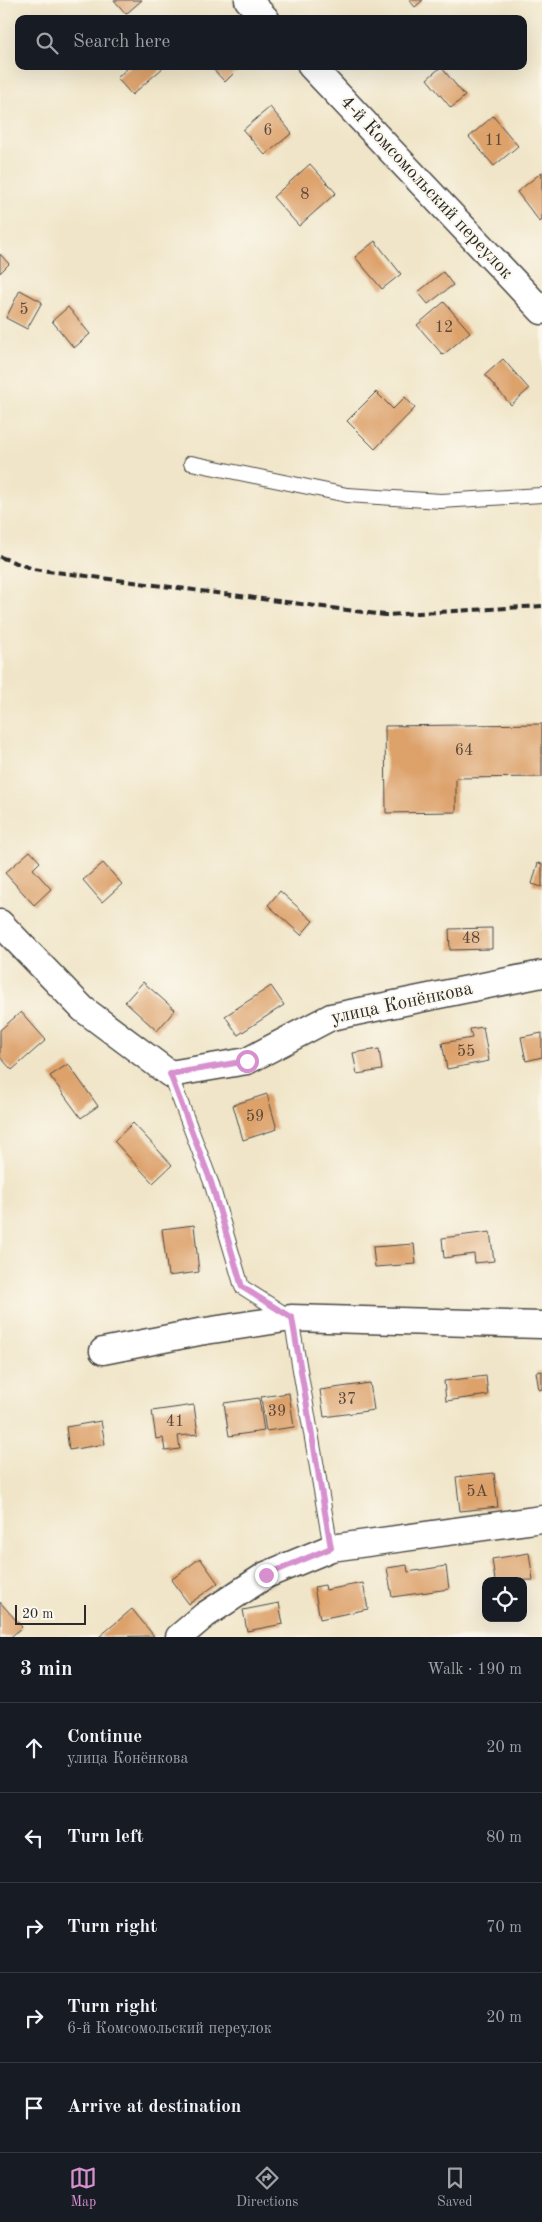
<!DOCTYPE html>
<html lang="en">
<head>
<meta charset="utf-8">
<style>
  body { margin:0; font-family:"Old Standard TT",serif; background:#20242c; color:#f1f3f6 }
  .controls { position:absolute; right:15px; bottom:15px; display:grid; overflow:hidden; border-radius:10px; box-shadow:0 5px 20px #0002 }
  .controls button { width:45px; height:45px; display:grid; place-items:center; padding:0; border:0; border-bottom:1px solid #363941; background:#171b24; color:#f1f3f6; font:25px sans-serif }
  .scale { position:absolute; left:15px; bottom:12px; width:71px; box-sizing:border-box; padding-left:5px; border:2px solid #2b2b2b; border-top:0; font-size:14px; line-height:18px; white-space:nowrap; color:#2b2b2b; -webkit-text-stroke:4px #fbf7ec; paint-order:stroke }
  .stop { position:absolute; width:15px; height:15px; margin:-11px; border:4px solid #d690ce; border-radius:50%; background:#fff }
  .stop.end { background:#d690ce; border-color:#fff; box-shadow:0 1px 5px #0008 }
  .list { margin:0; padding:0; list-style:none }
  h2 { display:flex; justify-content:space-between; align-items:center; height:65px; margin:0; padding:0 20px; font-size:21px }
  h2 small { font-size:16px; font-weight:400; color:#9ea1a6 }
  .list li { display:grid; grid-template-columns:32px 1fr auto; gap:15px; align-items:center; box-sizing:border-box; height:90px; padding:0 20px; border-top:1px solid #363941 }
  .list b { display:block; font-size:19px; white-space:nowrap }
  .list p { margin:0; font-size:16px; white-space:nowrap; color:#9ea1a6 }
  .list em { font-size:16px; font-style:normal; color:#9ea1a6 }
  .icon { flex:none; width:28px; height:28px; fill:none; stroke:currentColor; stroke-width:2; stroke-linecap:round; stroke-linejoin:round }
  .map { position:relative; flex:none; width:542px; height:1637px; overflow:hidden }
  .search { position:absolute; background:#171b24; box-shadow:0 5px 20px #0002; left:15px; right:15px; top:15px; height:55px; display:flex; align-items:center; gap:12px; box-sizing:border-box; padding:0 18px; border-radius:10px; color:#9ea1a6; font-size:19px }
  .sheet { height:515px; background:#171b24 }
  nav { display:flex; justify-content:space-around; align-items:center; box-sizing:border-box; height:70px; border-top:1px solid #363941; background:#171b24; font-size:14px; color:#9ea1a6 }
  nav a { display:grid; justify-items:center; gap:2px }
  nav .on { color:#d690ce }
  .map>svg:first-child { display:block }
  .building { fill:#dda16a }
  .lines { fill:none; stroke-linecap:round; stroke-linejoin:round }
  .service-casing { stroke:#494743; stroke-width:16 }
  .minor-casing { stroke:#494743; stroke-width:29 }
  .service { stroke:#fff; stroke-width:14 }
  .minor { stroke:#fff; stroke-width:26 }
  .rail { stroke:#2b2b2b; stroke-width:4; stroke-dasharray:8 4; stroke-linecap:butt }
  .route { stroke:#d690ce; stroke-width:6 }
  .labels { text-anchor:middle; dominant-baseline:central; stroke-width:4; stroke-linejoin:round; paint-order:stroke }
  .number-label { font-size:16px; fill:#58483b }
  .street-label { font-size:19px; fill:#2b2b2b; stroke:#fbf7ec }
</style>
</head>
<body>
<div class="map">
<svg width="542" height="1637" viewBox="0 0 542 1637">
  <rect width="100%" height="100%" fill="#fbf7ec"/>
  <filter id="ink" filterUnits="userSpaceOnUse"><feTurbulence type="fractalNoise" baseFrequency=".02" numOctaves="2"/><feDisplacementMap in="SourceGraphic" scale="10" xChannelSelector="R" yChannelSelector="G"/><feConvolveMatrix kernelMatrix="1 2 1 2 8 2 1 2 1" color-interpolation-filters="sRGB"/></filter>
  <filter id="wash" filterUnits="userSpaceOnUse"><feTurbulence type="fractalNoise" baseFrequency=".0096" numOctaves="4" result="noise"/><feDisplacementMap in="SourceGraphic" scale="20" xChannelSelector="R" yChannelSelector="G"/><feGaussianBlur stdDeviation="1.12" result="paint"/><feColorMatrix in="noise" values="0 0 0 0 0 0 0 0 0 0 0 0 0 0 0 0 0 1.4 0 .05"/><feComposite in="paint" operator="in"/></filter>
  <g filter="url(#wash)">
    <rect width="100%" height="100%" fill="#f0e5c8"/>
    <g id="blocks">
      <!-- building -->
      <g class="building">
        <polygon points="114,0 142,0 126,14"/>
        <polygon points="409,0 423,0 415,7"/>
        <polygon points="130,66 165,66 132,95 117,78"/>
        <polygon points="210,66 233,66 237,70 225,82"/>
        <polygon points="441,67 465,96 451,108 427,79"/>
        <polygon points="270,107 292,133 265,155 243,130"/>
        <polygon points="493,116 518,146 494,166 469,137"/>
        <polygon points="310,164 336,193 299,226 273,197"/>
        <polygon points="542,172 542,220 540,222 517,192"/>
        <polygon points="375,241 401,274 382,289 355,257"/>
        <polygon points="0,254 9,264 0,273"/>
        <polygon points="443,272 453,285 428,304 418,292"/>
        <polygon points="20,290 42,302 27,329 6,318"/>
        <polygon points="444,302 470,332 443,355 417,325"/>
        <polygon points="68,307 90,334 74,348 52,321"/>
        <polygon points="503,359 529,389 511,405 485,375"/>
        <polygon points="376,392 393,409 405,397 415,408 375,449 347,421"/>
        <polygon points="542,724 542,777 456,778 456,812 386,813 385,726"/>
        <polygon points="30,851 40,862 33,869 51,889 34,905 5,873"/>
        <polygon points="103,863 122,884 102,902 83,880"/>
        <polygon points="538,863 542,864 542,887 532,884"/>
        <polygon points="280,891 313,921 301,935 268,905"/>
        <polygon points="492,928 492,949 450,950 449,929"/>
        <polygon points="143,982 175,1010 157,1031 125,1002"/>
        <polygon points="271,986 284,1005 238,1035 225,1016"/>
        <polygon points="21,1012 46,1040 12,1070 0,1057 0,1030"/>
        <polygon points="483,1027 489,1061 447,1069 442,1043 472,1038 470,1029"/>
        <polygon points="542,1033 542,1057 526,1061 521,1037"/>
        <polygon points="379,1049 382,1070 357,1074 353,1053"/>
        <polygon points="68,1064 98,1106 81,1118 50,1076"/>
        <polygon points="267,1094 277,1129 243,1140 233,1105"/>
        <polygon points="133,1123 172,1165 153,1183 114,1141"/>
        <polygon points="194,1225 199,1272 168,1276 162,1229"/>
        <polygon points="490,1232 494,1261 475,1263 474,1254 444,1258 442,1238"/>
        <polygon points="414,1244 416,1264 375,1267 373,1247"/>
        <polygon points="542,1371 542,1389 539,1390 536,1372"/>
        <polygon points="486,1376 488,1395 446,1401 444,1381"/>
        <polygon points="370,1383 374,1410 324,1417 320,1390"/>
        <polygon points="289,1393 294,1427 266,1431 261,1397"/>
        <polygon points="259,1398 264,1431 229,1436 224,1403"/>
        <polygon points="194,1405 198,1434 178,1436 180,1449 165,1451 163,1438 156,1439 152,1411"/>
        <polygon points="101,1421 105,1444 69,1450 66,1427"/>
        <polygon points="494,1473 498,1507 460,1511 456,1477"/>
        <polygon points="529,1553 533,1580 495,1581 492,1559"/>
        <polygon points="200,1558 218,1583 189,1604 171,1580"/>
        <polygon points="407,1565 408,1572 446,1566 449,1589 392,1597 387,1568"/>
        <polygon points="363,1583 368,1609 320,1619 314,1587 325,1585 326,1590"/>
        <polygon points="0,1602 22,1627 11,1637 0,1637"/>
        <polygon points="279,1603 283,1624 247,1631 243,1610"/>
        <polygon points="132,1609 154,1636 99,1637"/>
      </g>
    </g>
  </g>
  <g filter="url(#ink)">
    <use href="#blocks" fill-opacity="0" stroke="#494743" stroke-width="1"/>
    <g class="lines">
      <!-- service casing -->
      <g class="service-casing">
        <g id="service">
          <polyline points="191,463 347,495 441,501 542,495"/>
          <polyline points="170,1074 211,1182 242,1287 291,1318 331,1548"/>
        </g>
      </g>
      <!-- minor casing -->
      <g class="minor-casing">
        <g id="minor">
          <polyline points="248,0 266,19"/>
          <polyline points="311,66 542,311"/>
          <polyline points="0,923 83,1009 170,1074 247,1061 331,1017 542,974"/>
          <polyline points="103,1351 199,1332 291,1318 542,1325"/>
          <polyline points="179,1637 205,1615 266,1575 331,1548 542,1519"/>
        </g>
      </g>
      <!-- service -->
      <use href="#service" class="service"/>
      <!-- minor -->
      <use href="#minor" class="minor"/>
      <!-- rail -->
      <polyline class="rail" points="0,557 33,569 385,615 542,606"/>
    </g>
  </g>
  <g class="lines" filter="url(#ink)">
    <!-- route -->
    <polyline class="route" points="247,1061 170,1074 211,1182 242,1287 292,1318 331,1548 266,1575"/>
  </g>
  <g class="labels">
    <!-- number labels -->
    <g class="number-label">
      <text x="268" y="131">6</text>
      <text x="494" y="141">11</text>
      <text x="305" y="195">8</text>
      <text x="24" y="310">5</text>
      <text x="444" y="328">12</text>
      <text x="464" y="751">64</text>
      <text x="471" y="939">48</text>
      <text x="466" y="1052">55</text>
      <text x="255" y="1117">59</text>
      <text x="347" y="1400">37</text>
      <text x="277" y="1412">39</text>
      <text x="175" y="1422">41</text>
      <text x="477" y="1492">5А</text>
    </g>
    <!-- street labels -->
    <g class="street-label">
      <text transform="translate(426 188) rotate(47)">4-й Комсомольский переулок</text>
      <text transform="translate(402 1004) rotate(-12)">улица Конёнкова</text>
    </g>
  </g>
</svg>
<div class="controls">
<button><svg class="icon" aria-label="locate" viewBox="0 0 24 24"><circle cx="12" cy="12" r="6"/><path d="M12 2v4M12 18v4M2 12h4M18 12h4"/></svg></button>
</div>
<div class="scale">20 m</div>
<div class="stop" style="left:247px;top:1061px"></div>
<div class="stop end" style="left:266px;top:1575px"></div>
<div class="search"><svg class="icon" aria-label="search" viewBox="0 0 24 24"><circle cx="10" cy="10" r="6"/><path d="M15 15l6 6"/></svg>Search here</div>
</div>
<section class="sheet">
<h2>3 min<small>Walk · 190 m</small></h2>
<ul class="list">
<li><svg class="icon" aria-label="ahead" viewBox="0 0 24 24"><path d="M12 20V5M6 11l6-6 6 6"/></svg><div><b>Continue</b><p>улица Конёнкова</p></div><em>20 m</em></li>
<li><svg class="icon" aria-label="left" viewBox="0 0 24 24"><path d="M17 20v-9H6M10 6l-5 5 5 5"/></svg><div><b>Turn left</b></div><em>80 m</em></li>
<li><svg class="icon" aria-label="right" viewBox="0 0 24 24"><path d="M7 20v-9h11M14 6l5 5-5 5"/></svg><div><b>Turn right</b></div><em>70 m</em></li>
<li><svg class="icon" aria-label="right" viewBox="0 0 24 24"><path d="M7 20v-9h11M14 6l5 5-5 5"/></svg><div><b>Turn right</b><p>6-й Комсомольский переулок</p></div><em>20 m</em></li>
<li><svg class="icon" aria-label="arrive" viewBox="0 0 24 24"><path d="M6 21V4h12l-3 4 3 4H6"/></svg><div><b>Arrive at destination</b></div></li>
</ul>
</section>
<nav>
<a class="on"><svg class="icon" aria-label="map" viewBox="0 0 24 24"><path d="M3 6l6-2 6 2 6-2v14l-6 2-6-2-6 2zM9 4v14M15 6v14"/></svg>Map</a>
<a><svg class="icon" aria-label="directions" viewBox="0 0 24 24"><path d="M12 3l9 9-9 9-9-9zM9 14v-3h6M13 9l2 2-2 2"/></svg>Directions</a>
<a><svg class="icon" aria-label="saved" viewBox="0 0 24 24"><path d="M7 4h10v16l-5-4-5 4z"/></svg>Saved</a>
</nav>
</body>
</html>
